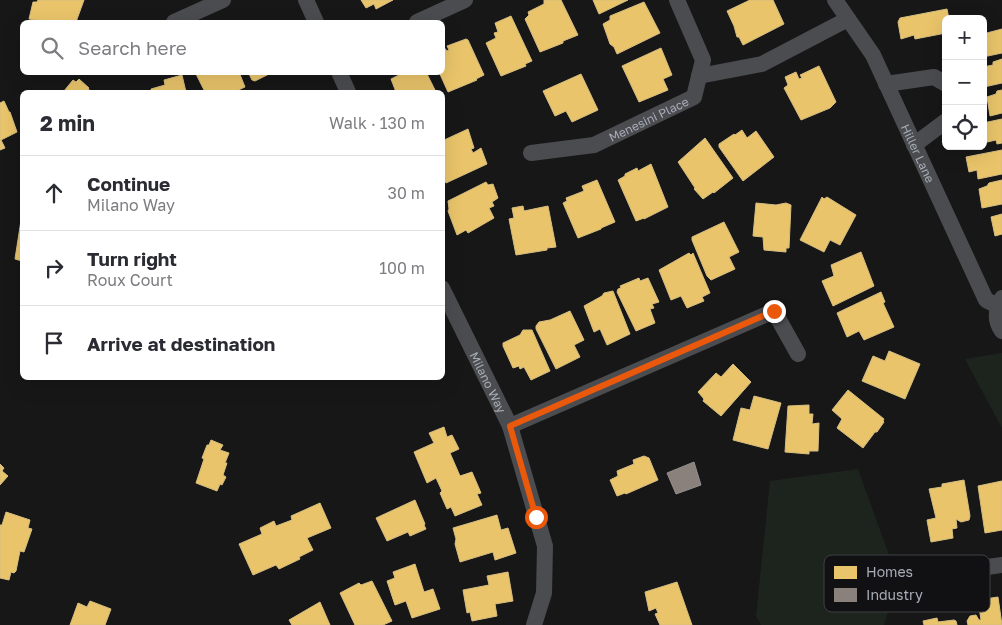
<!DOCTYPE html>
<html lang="en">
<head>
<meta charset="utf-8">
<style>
  body { margin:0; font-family:"Golos Text",sans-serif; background:#f2f2f3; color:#2b2b33 }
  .controls { position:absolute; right:15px; top:15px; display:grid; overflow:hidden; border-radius:8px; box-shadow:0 5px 20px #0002 }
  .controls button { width:45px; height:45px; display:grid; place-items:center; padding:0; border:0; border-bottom:1px solid #e1e1e2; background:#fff; color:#2b2b33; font:25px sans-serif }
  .stop { position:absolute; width:15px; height:15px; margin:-11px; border:4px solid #ea580c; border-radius:50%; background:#fff }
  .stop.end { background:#ea580c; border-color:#fff; box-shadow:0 1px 5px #0008 }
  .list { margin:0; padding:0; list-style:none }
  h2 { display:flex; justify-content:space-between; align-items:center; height:65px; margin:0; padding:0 20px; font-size:21px }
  h2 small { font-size:16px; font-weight:400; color:#7c7c81 }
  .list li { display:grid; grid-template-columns:32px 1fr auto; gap:15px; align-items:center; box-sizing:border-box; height:75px; padding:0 20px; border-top:1px solid #e1e1e2 }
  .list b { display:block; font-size:19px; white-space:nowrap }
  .list p { margin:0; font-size:16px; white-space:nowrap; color:#7c7c81 }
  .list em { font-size:16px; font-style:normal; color:#7c7c81 }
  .icon { flex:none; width:28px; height:28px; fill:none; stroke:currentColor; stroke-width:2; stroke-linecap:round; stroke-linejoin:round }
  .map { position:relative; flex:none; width:1002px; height:625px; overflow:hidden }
  .search { position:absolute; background:#fff; box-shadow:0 5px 20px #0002; left:20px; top:20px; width:425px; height:55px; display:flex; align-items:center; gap:12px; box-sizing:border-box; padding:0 18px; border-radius:8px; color:#7c7c81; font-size:19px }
  .panel { position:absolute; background:#fff; box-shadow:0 5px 20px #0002; left:20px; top:90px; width:425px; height:290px; border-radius:8px }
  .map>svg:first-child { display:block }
  .green { fill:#1d241e }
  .homes { fill:#e9c46a; stroke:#d6bd81 }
  .industry { fill:#8a817c; stroke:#938e8e }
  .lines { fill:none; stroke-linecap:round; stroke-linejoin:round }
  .street { stroke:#4b4c50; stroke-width:16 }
  .route { stroke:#ea580c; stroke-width:6 }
  .labels { text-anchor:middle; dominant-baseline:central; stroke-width:5; stroke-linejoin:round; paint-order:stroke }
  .street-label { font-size:12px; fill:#a8adb8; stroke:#111113 }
  .key { fill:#111113; stroke:#3e4045; stroke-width:1 }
  .key-label { font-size:14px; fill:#a8adb8 }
</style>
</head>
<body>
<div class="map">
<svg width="1002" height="625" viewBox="0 0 1002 625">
  <rect width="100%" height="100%" fill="#171717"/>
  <!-- green -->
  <g class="green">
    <polygon points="1002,353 1002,428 965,359"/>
    <polygon points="858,469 898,580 884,625 761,625 756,616 770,481"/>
  </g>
  <!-- homes -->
  <g class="homes">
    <polygon points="38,0 84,0 76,22 48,22 29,19 33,2 37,2"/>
    <polygon points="361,0 393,0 376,9 374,4 366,8"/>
    <polygon points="544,0 561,0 578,35 563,41 563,43 540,52 525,19 529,15 528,12 544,4"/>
    <polygon points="593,0 628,0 599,14"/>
    <polygon points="750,0 773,0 784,24 743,45 739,37 737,37 734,26 727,11"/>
    <polygon points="644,2 660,33 617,54 614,47 610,44 603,24 610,20 610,16"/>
    <polygon points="947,9 949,19 946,19 946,33 915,39 914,35 901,39 898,22 900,18"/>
    <polygon points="511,16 532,61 525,64 526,66 501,76 486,43 496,38 494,33 498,32 495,23"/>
    <polygon points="1002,29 1002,53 983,57 983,34"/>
    <polygon points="466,39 468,40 484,75 476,79 477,80 448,92 439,72 442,72 442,45 447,51 449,50 447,46"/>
    <polygon points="661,48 672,75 663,79 668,90 639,102 622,66"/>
    <polygon points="1002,59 1002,83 984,87 983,67 993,65 993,62"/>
    <polygon points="819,66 836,102 830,108 801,120 784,88 788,85 785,77 796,72 799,79 802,78 800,75"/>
    <polygon points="195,72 239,72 245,87 234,92 205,92"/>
    <polygon points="248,72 273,72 255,81 252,80"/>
    <polygon points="426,72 436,92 396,92 391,79 405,72"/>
    <polygon points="581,74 598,110 572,122 566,111 555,116 543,91"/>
    <polygon points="182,75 186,92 151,92 151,89 165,85 164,80"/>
    <polygon points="79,79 89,88 88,89 92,92 66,92 64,91 73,80 76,82"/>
    <polygon points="1002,90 1002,113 990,116 987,97 996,94 997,91"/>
    <polygon points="4,101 9,112 10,112 17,132 1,140 5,148 0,150 0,103"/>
    <polygon points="1002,119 1002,143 997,144 996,140 983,143 983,123"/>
    <polygon points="468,129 474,148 471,149 473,153 481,148 487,164 446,183 442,177 442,141"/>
    <polygon points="742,130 747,138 756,131 774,157 743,181 719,147 719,144 734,134 735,135"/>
    <polygon points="705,138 733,178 714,193 713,192 703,199 694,189 695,188 678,162"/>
    <polygon points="1002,150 1002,174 978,179 977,170 969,172 966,157"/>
    <polygon points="651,164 668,207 644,219 644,218 636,221 618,180 625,176 625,174 637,168 638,171"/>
    <polygon points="597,180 615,222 601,228 601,229 578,238 563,203 567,201 566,198 584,191 582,186"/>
    <polygon points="1002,180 1002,204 982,208 979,189 987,186 989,183"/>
    <polygon points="486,182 488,185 493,184 498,198 492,202 494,206 489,208 494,218 468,233 466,230 457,235 448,211 449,209 448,201"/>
    <polygon points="822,197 824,199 827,197 856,215 840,245 830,240 824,252 800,240"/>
    <polygon points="756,203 776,205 786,203 791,205 789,248 786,248 786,252 764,250 763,237 753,236"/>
    <polygon points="523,206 524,211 548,206 556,247 547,248 547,250 516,255 509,219 514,218 512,208"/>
    <polygon points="22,214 22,261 15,259"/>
    <polygon points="1002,214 1002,234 995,236 991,217"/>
    <polygon points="724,222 739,252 729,257 735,269 711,280 707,276 692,240 692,237"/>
    <polygon points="861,252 874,286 833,306 822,281 834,276 831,265"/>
    <polygon points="689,253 691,255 693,253 710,293 702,297 704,301 687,308 681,296 671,300 659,270"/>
    <polygon points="639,278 640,281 648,278 659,302 652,304 654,308 650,309 655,323 636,331 617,292 618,289 621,288 620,286"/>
    <polygon points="613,291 630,334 607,345 600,329 594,332 584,306 602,296 604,293"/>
    <polygon points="881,292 885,302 883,303 894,327 864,340 859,331 847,337 837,313"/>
    <polygon points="570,311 584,340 574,345 580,357 556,369 536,329 536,326 539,322 550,320"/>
    <polygon points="523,330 532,330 550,371 531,380 524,367 520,369 519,366 513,368 503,346 503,343 520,335"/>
    <polygon points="889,351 920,364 905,399 862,381 873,356 885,361"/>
    <polygon points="733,364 751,382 721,416 703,401 704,399 698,392 716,373 721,377"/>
    <polygon points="848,390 884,419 883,421 884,422 877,432 875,432 863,448 837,428 842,419 832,410"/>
    <polygon points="754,396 781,403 768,449 733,440 741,408 750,410"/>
    <polygon points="809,405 809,414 813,414 812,424 819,423 818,451 809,451 809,454 785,452 788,406"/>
    <polygon points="444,427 447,437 452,435 459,449 450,453 460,476 472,472 481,493 477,494 482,505 455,516 451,507 447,509 440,493 442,491 436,478 427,483 414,452 434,443 429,433"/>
    <polygon points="211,440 223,445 220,450 229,453 225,463 227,463 223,475 226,477 222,485 220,484 217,491 196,483 204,459 202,458 207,445 209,445"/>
    <polygon points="644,456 649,458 658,480 626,494 625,493 617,496 610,480 618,476 617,471 634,464 633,460"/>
    <polygon points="0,464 4,468 2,471 8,476 0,485"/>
    <polygon points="964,480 970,516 969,520 961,522 956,519 957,528 952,529 953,538 931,542 927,520 936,518 929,489 942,487 942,484"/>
    <polygon points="1002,481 1002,530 985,533 978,486"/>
    <polygon points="415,500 425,524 424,525 426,529 410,536 408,532 387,541 376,518"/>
    <polygon points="320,503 331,528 307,538 313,550 299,557 300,559 279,569 276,565 253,575 239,544 262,534 260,528 274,521 276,526 292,520 291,516"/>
    <polygon points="6,512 30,520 28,528 32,529 24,552 20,551 16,571 14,573 11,572 9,580 0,578 0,525 2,525"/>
    <polygon points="497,515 501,530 508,528 516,553 495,560 493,552 460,562 455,544 456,539 453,528"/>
    <polygon points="415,564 424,592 433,589 440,609 412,618 406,601 395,605 387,581 395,578 393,572"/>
    <polygon points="508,572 513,601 495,604 497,616 472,621 470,612 467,613 463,590 489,585 487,576"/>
    <polygon points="372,581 392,621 383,625 355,625 340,593 359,583 361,585"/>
    <polygon points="677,582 692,625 660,625 655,614 658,613 656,608 649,611 645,592"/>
    <polygon points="998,597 1002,625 968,625 967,621 970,616 976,615 979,620 981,620 978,600"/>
    <polygon points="90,601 111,609 105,625 70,625 78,603 87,607"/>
    <polygon points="320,602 330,625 292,625 289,620"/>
    <polygon points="937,618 938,622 954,620 956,621 957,625 924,625 923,621"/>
  </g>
  <!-- industry -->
  <polygon class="industry" points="694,462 701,485 676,494 667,473"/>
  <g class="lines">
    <!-- street -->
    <g class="street">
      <polyline points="306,0 316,22"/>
      <path id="s1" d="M835,0L873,55L986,300L998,306"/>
      <polyline points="174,22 223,0"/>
      <polyline points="417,22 465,0"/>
      <polyline points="339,72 348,92"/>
      <polyline points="699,76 762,64 848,19"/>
      <polyline points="886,84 934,77 946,84"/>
      <polyline points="914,145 946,121"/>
      <path id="s2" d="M531,153L594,145L694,97L703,60L677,0"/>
      <path id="s3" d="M442,288L510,426L545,546L544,593L534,625"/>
      <path d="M1002,298C996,309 994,320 1002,331"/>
      <polyline points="510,426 774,311 798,354"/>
      <polyline points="898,580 1002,565"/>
    </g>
  </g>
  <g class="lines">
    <!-- route -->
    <polyline class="route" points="536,517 510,426 774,311"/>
  </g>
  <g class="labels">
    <!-- street labels -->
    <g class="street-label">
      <text stroke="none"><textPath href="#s2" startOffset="124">Menesini Place</textPath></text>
      <text stroke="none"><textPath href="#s1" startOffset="175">Hiller Lane</textPath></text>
      <text stroke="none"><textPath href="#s3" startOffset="105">Milano Way</textPath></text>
    </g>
  </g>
  <!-- legend -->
  <rect x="824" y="555" width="166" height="57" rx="8" class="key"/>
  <rect x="834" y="566" width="23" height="13" fill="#e9c46a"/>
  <rect x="834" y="588" width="23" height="14" fill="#8a817c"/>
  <g class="key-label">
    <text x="866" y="577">Homes</text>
    <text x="866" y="600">Industry</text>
  </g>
</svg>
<div class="controls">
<button>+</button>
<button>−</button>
<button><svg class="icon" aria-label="locate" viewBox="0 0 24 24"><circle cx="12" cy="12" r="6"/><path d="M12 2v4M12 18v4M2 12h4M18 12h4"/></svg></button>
</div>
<div class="stop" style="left:536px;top:517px"></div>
<div class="stop end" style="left:774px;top:311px"></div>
<div class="search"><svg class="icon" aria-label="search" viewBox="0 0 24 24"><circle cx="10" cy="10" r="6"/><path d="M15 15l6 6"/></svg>Search here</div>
<section class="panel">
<h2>2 min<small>Walk · 130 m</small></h2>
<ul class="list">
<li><svg class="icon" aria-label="ahead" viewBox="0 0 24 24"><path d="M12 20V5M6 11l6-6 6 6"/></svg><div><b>Continue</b><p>Milano Way</p></div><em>30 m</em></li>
<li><svg class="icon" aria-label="right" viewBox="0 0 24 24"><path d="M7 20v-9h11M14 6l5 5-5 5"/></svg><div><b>Turn right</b><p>Roux Court</p></div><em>100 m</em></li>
<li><svg class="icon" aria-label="arrive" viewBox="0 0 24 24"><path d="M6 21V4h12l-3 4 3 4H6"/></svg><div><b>Arrive at destination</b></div></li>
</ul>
</section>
</div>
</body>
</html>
